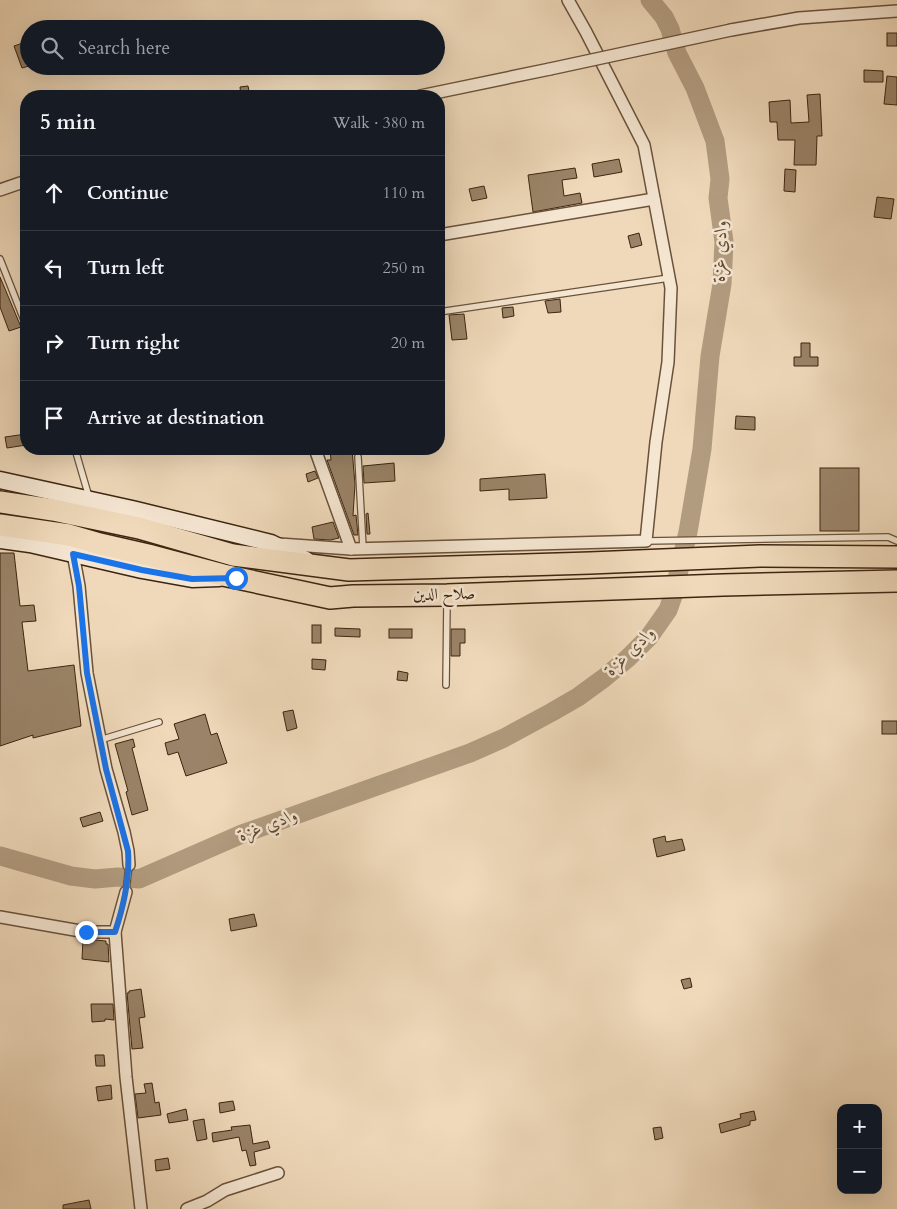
<!DOCTYPE html>
<html lang="en">
<head>
<meta charset="utf-8">
<style>
  body { margin:0; font-family:Cardo,Amiri,serif; background:#20242c; color:#f1f3f6 }
  .controls { position:absolute; right:15px; bottom:15px; display:grid; overflow:hidden; border-radius:10px; box-shadow:0 5px 20px #0002 }
  .controls button { width:45px; height:45px; display:grid; place-items:center; padding:0; border:0; border-bottom:1px solid #363941; background:#171b24; color:#f1f3f6; font:25px sans-serif }
  .stop { position:absolute; width:15px; height:15px; margin:-11px; border:4px solid #1a73e8; border-radius:50%; background:#fff }
  .stop.end { background:#1a73e8; border-color:#fff; box-shadow:0 1px 5px #0008 }
  .list { margin:0; padding:0; list-style:none }
  h2 { display:flex; justify-content:space-between; align-items:center; height:65px; margin:0; padding:0 20px; font-size:21px }
  h2 small { font-size:16px; font-weight:400; color:#9ea1a6 }
  .list li { display:grid; grid-template-columns:32px 1fr auto; gap:15px; align-items:center; box-sizing:border-box; height:75px; padding:0 20px; border-top:1px solid #363941 }
  .list b { display:block; font-size:19px; white-space:nowrap }
  .list em { font-size:16px; font-style:normal; color:#9ea1a6 }
  .icon { flex:none; width:28px; height:28px; fill:none; stroke:currentColor; stroke-width:2; stroke-linecap:round; stroke-linejoin:round }
  .map { position:relative; flex:none; width:897px; height:1209px; overflow:hidden }
  .search { position:absolute; background:#171b24; box-shadow:0 5px 20px #0002; left:20px; top:20px; width:425px; height:55px; display:flex; align-items:center; gap:12px; box-sizing:border-box; padding:0 18px; border-radius:28px; color:#9ea1a6; font-size:19px }
  .panel { position:absolute; background:#171b24; box-shadow:0 5px 20px #0002; left:20px; top:90px; width:425px; height:365px; border-radius:20px }
  .map>svg:first-child { display:block }
  .lines { fill:none; stroke-linecap:round; stroke-linejoin:round }
  .river { stroke:#b29c80; stroke-width:19 }
  .building { fill:#9a8368; stroke:#3d2510 }
  .lane-casing { stroke:#6a523a; stroke-width:8 }
  .street-casing { stroke:#6a523a; stroke-width:14 }
  .secondary-casing { stroke:#3d2510; stroke-width:19 }
  .highway-casing { stroke:#3d2510; stroke-width:24 }
  .lane { stroke:#f5e6d2; stroke-width:5.5 }
  .street { stroke:#f5e6d2; stroke-width:11 }
  .secondary { stroke:#f5e6d2; stroke-width:16 }
  .highway { stroke:#efd9ba; stroke-width:21 }
  .street-bridge-casing { stroke:#6a523a; stroke-width:14; stroke-linecap:butt }
  .street-bridge { stroke:#f5e6d2; stroke-width:11 }
  .route { stroke:#1a73e8; stroke-width:6 }
  .labels { text-anchor:middle; dominant-baseline:central; stroke-width:5; stroke-linejoin:round; paint-order:stroke }
  .street-label { font-size:16px; fill:#3d2510; stroke:#f5e6d2 }
  .water-label { font-size:18px; font-style:italic; fill:#604932; stroke:#f5e6d2 }
</style>
</head>
<body>
<div class="map">
<svg width="897" height="1209" viewBox="0 0 897 1209">
  <rect width="100%" height="100%" fill="#efd9ba"/>
  <filter id="stains"><feTurbulence type="fractalNoise" baseFrequency=".004" numOctaves="4"/><feColorMatrix values="0 0 0 0 .2 0 0 0 0 .09 0 0 0 0 .02 0 0 0 .5 -.17"/></filter>
  <radialGradient id="worn" r=".72"><stop offset=".6" stop-color="#630" stop-opacity="0"/><stop offset="1" stop-color="#630" stop-opacity=".3"/></radialGradient>
  <g class="lines">
    <!-- river -->
    <polyline class="river" points="0,856 71,876 95,879 118,877 139,879 242,834 470,753 504,738 552,712 578,697 604,678 628,658 649,637 668,610 673,596 688,532 702,449 710,356 722,284 724,242 718,198 720,179 715,141 695,88 677,53 670,29 664,17 650,0"/>
  </g>
  <!-- building -->
  <g class="building">
    <rect x="887" y="33" width="10" height="13"/>
    <polygon points="29,41 29,66 22,68 14,46"/>
    <polygon points="864,70 883,71 883,82 864,82"/>
    <polygon points="887,76 897,77 897,105 884,104"/>
    <polygon points="248,86 250,96 241,96 240,87"/>
    <polygon points="820,94 822,136 817,136 816,165 794,165 795,140 778,140 777,122 770,122 769,102 790,100 791,123 809,122 807,95"/>
    <polygon points="619,159 622,172 594,177 592,164"/>
    <polygon points="575,168 577,178 562,180 564,196 580,193 582,203 533,212 528,175"/>
    <polygon points="785,169 796,170 795,192 784,191"/>
    <polygon points="484,186 487,198 472,201 469,189"/>
    <polygon points="877,197 894,199 891,219 874,217"/>
    <polygon points="639,233 642,245 631,248 628,236"/>
    <polygon points="0,277 21,327 9,331 0,307"/>
    <polygon points="560,299 561,312 548,313 545,301"/>
    <polygon points="513,307 514,316 503,318 502,308"/>
    <polygon points="464,314 467,339 452,340 449,315"/>
    <polygon points="801,343 810,343 810,357 818,357 818,366 794,366 794,357 801,357"/>
    <polygon points="736,416 755,417 755,430 735,429"/>
    <polygon points="26,434 26,445 7,448 5,437"/>
    <polygon points="330,449 352,449 355,484 353,516 356,515 358,535 354,535 327,460 331,460"/>
    <polygon points="394,463 395,481 364,483 363,466"/>
    <rect x="820" y="468" width="39" height="63"/>
    <polygon points="315,471 318,478 308,482 306,474"/>
    <polygon points="545,474 547,498 509,500 509,489 480,491 480,479"/>
    <polygon points="368,513 370,534 367,534 366,514"/>
    <polygon points="333,522 339,538 330,540 314,539 312,527"/>
    <polygon points="0,553 14,553 20,606 34,605 36,621 22,622 28,671 74,665 81,726 33,738 33,735 0,746"/>
    <rect x="312" y="625" width="9" height="18"/>
    <polygon points="335,628 360,629 360,637 335,636"/>
    <rect x="389" y="629" width="23" height="9"/>
    <polygon points="451,629 465,629 465,643 460,643 460,656 451,656"/>
    <polygon points="312,659 326,660 325,670 312,669"/>
    <polygon points="398,671 408,673 407,681 397,680"/>
    <polygon points="293,710 297,728 287,731 283,712"/>
    <polygon points="205,714 211,735 217,733 227,763 186,776 178,752 168,755 165,743 179,739 174,724"/>
    <rect x="882" y="721" width="15" height="13"/>
    <polygon points="133,739 135,747 132,748 148,810 132,815 126,792 128,791 115,744"/>
    <polygon points="100,812 103,821 83,827 80,818"/>
    <polygon points="665,836 666,842 682,839 685,850 657,857 653,839"/>
    <polygon points="254,914 257,926 231,931 229,919"/>
    <polygon points="83,939 106,941 106,944 108,944 109,962 82,959"/>
    <polygon points="690,978 692,987 684,989 681,980"/>
    <polygon points="141,989 145,1017 139,1018 143,1048 132,1049 127,993 129,993 129,991"/>
    <polygon points="91,1004 113,1004 114,1020 105,1019 105,1021 92,1022"/>
    <polygon points="95,1055 104,1055 105,1066 96,1066"/>
    <polygon points="152,1083 155,1103 159,1102 161,1115 138,1118 135,1094 146,1093 144,1084"/>
    <polygon points="111,1085 112,1099 98,1101 96,1087"/>
    <polygon points="233,1101 235,1110 220,1113 219,1103"/>
    <polygon points="186,1109 188,1120 169,1123 167,1114"/>
    <polygon points="754,1111 756,1120 750,1121 750,1125 721,1133 719,1124 741,1118 740,1114"/>
    <polygon points="204,1119 207,1139 197,1141 193,1121"/>
    <polygon points="250,1125 253,1144 268,1141 270,1148 254,1152 256,1165 250,1166 246,1150 242,1151 239,1137 213,1142 212,1133 232,1130 231,1127"/>
    <polygon points="661,1127 663,1138 655,1140 653,1128"/>
    <polygon points="168,1158 170,1169 156,1171 155,1160"/>
    <polygon points="89,1200 91,1209 63,1209 63,1205"/>
  </g>
  <g class="lines">
    <!-- lane casing -->
    <g class="lane-casing">
      <g id="lane">
        <polyline points="0,259 26,325"/>
        <polyline points="439,312 669,278"/>
        <polyline points="75,449 89,497"/>
        <polyline points="358,457 363,548"/>
        <polyline points="646,541 888,537 897,541"/>
        <polyline points="446,685 447,600"/>
        <polyline points="100,740 159,722"/>
        <polyline points="126,892 129,865"/>
      </g>
    </g>
    <!-- street casing -->
    <g class="street-casing">
      <g id="street">
        <polyline points="731,30 799,18 897,11"/>
        <polyline points="420,96 550,69"/>
        <polyline points="0,190 26,181"/>
        <polyline points="439,235 654,199"/>
        <polyline points="315,449 351,549"/>
        <polyline points="279,544 351,549 646,541 656,442 668,362 671,288 644,145 586,32 568,0"/>
        <polyline points="72,548 79,586 87,673 106,769 124,832 128,851 129,865"/>
        <polyline points="0,917 86,932 115,932 126,892"/>
        <polyline points="115,932 126,1077 141,1209"/>
        <polyline points="187,1209 207,1201 225,1190 278,1173"/>
      </g>
    </g>
    <!-- secondary casing -->
    <g class="secondary-casing">
      <g id="secondary">
        <polyline points="0,480 132,509 271,543 306,560"/>
        <polyline points="0,540 30,544 142,570 192,579 219,578"/>
      </g>
    </g>
    <!-- highway casing -->
    <g class="highway-casing">
      <g id="highway">
        <polyline points="0,502 53,510 139,528 233,555 349,570 590,563 760,556 897,557"/>
        <polyline points="0,525 69,535 100,544 148,555 223,575 330,598 353,596 447,595 723,585 897,581"/>
      </g>
    </g>
    <!-- lane -->
    <use href="#lane" class="lane"/>
    <!-- street -->
    <use href="#street" class="street"/>
    <!-- secondary -->
    <use href="#secondary" class="secondary"/>
    <!-- highway -->
    <use href="#highway" class="highway"/>
    <!-- street-bridge casing -->
    <g class="street-bridge-casing">
      <polyline id="street-bridge" points="550,69 731,30"/>
    </g>
    <!-- street-bridge -->
    <use href="#street-bridge" class="street-bridge"/>
  </g>
  <g class="lines">
    <!-- route -->
    <path class="route" d="M86,932H115C124,905 130,879 128,851L106,769L87,673L79,586L73,554L142,570L192,579L236,578"/>
  </g>
  <g class="labels">
    <!-- street labels -->
    <g class="street-label">
      <text transform="translate(444 594) rotate(-1)">صلاح الدين</text>
    </g>
    <!-- water labels -->
    <g class="water-label">
      <text transform="translate(720 251) rotate(-88)">وادي غزة</text>
      <text transform="translate(630 651) rotate(-44)">وادي غزة</text>
      <text transform="translate(268 825) rotate(-21)">وادي غزة</text>
    </g>
  </g>
  <rect width="100%" height="100%" filter="url(#stains)"/>
  <rect width="100%" height="100%" fill="url(#worn)"/>
</svg>
<div class="controls">
<button>+</button>
<button>−</button>
</div>
<div class="stop" style="left:236px;top:578px"></div>
<div class="stop end" style="left:86px;top:932px"></div>
<div class="search"><svg class="icon" aria-label="search" viewBox="0 0 24 24"><circle cx="10" cy="10" r="6"/><path d="M15 15l6 6"/></svg>Search here</div>
<section class="panel">
<h2>5 min<small>Walk · 380 m</small></h2>
<ul class="list">
<li><svg class="icon" aria-label="ahead" viewBox="0 0 24 24"><path d="M12 20V5M6 11l6-6 6 6"/></svg><div><b>Continue</b></div><em>110 m</em></li>
<li><svg class="icon" aria-label="left" viewBox="0 0 24 24"><path d="M17 20v-9H6M10 6l-5 5 5 5"/></svg><div><b>Turn left</b></div><em>250 m</em></li>
<li><svg class="icon" aria-label="right" viewBox="0 0 24 24"><path d="M7 20v-9h11M14 6l5 5-5 5"/></svg><div><b>Turn right</b></div><em>20 m</em></li>
<li><svg class="icon" aria-label="arrive" viewBox="0 0 24 24"><path d="M6 21V4h12l-3 4 3 4H6"/></svg><div><b>Arrive at destination</b></div></li>
</ul>
</section>
</div>
</body>
</html>
